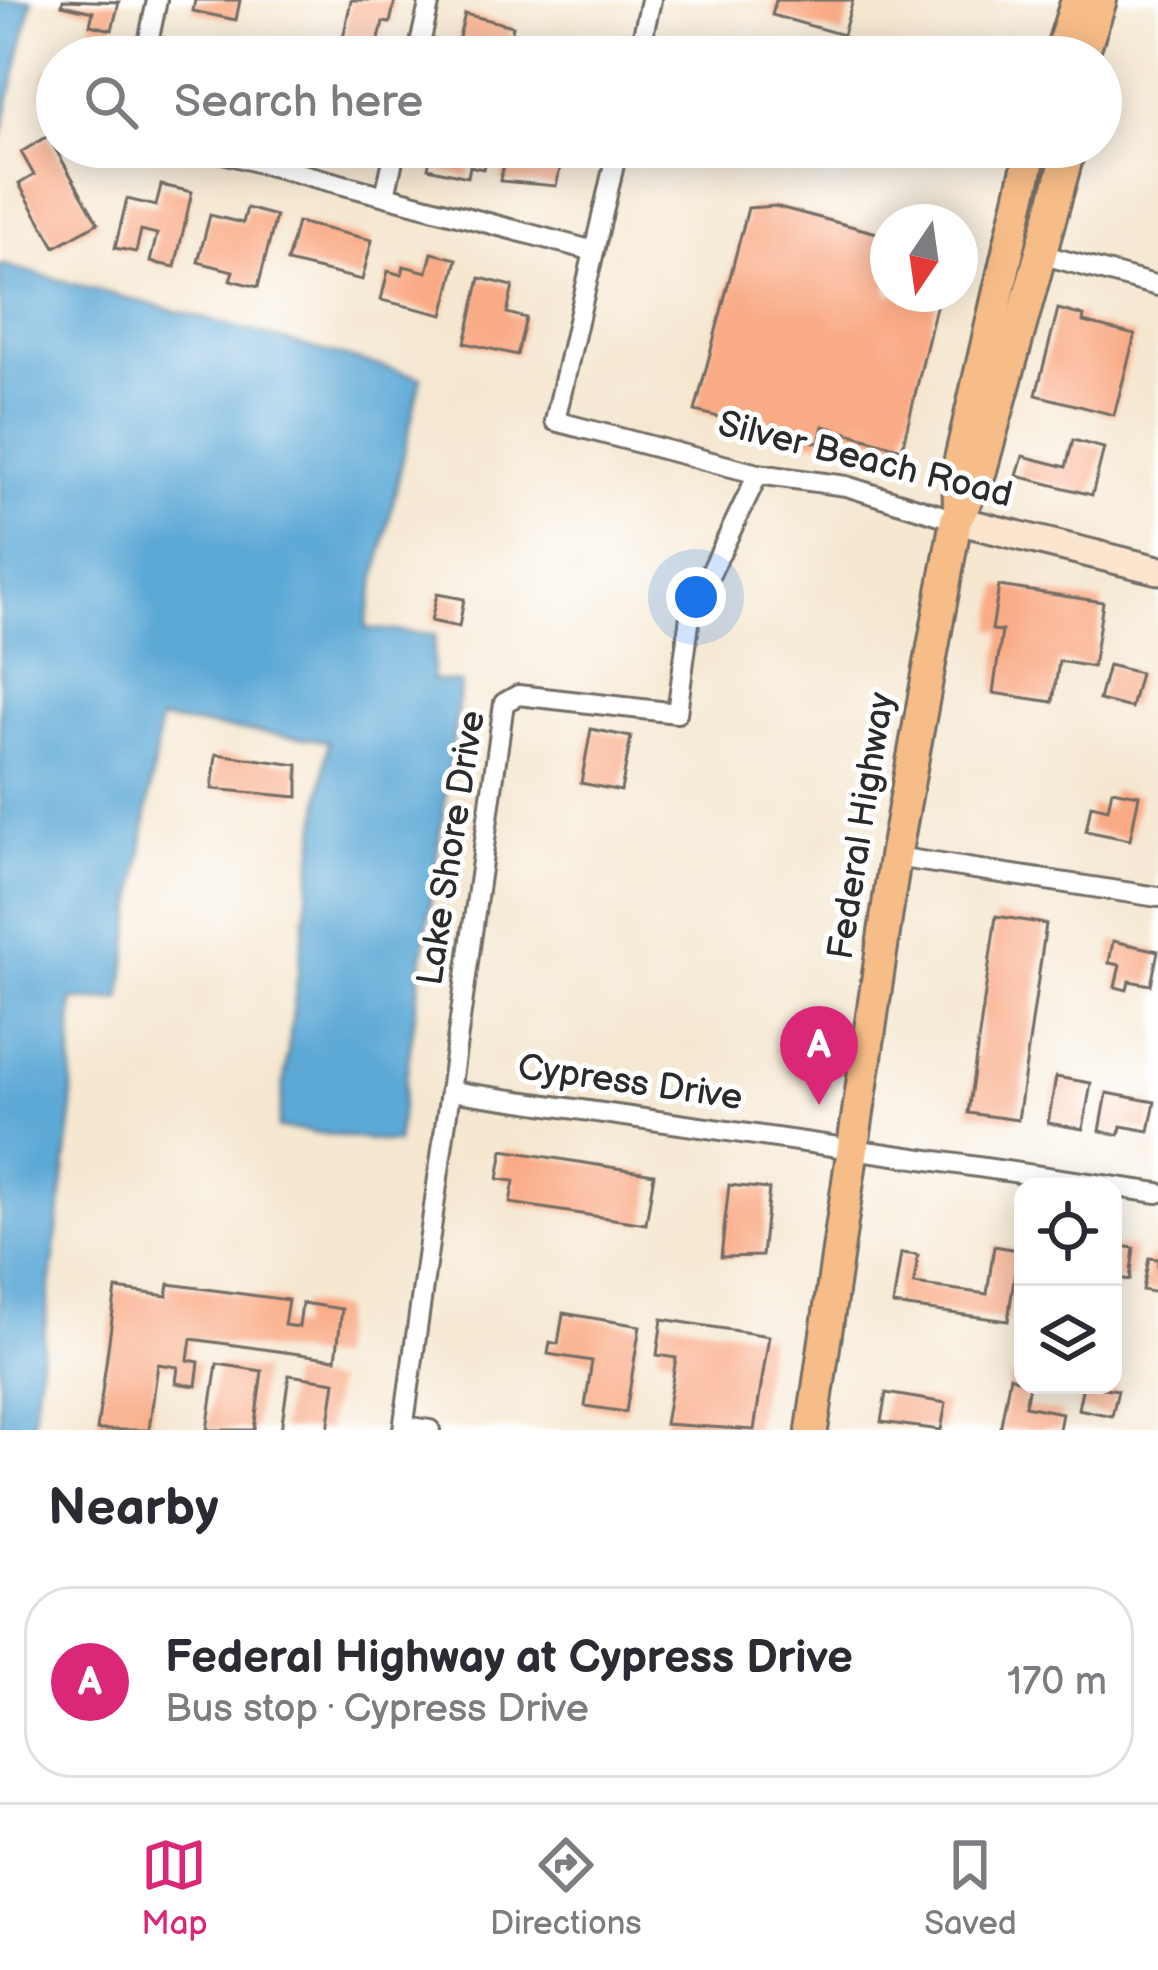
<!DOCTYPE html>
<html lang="en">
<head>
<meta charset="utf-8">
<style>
  body { margin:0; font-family:"Balsamiq Sans",sans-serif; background:#f7f7f7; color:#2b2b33 }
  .controls { position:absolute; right:36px; bottom:36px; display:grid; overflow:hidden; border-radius:24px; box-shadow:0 6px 30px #0003 }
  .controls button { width:108px; height:108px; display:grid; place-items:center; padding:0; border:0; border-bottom:3px solid #e1e1e2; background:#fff; color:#2b2b33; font:60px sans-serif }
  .compass { position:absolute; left:870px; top:204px; width:108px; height:108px; border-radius:50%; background:#fff; box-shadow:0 6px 30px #0003; rotate:193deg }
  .you { position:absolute; left:696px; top:597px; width:42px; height:42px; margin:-30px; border:9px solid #fff; border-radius:50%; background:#1a73e8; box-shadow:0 0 0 18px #1a73e833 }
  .badge { display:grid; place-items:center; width:78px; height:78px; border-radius:50%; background:#db2777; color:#fff; font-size:39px; font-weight:700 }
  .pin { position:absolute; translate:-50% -99px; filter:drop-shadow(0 3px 6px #0008) }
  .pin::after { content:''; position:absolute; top:63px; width:42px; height:36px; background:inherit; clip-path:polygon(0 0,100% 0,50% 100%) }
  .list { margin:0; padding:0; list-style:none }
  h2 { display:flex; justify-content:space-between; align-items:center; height:156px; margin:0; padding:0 48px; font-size:51px }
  h2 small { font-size:39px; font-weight:400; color:#7c7c81 }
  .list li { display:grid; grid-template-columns:78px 1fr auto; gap:36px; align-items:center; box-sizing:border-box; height:192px; margin:0 24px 24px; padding:0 24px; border:3px solid #e1e1e2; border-radius:48px }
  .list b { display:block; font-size:45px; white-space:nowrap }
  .list p { margin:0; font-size:39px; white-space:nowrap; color:#7c7c81 }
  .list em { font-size:39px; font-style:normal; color:#7c7c81 }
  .icon { flex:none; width:66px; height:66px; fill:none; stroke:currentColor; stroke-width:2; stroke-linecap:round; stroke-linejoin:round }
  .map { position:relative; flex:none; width:1158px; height:1430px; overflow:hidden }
  .search { position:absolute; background:#fff; box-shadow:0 6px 30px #0003; left:36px; right:36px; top:36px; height:132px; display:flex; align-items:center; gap:30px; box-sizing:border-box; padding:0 42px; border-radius:66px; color:#7c7c81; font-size:45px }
  .sheet { height:372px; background:#fff }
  nav { display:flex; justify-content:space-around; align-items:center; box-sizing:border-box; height:168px; border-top:3px solid #e1e1e2; background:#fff; font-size:33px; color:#7c7c81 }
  nav a { display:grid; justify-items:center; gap:6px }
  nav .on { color:#db2777 }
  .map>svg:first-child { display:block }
  .water { fill:#5da9d6; stroke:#446a80; stroke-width:3 }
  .building { fill:#f9ab86 }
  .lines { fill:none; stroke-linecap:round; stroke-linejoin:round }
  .street-casing { stroke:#726d65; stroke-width:24 }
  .secondary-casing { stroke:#726d65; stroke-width:33 }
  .primary-casing { stroke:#726d65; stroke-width:36 }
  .street { stroke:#fff; stroke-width:18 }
  .secondary { stroke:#fce5cf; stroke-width:27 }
  .primary { stroke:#f7bd88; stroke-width:30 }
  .labels { text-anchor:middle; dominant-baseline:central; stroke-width:10; stroke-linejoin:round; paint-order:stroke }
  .street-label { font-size:36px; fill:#2b2b2b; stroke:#fff }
</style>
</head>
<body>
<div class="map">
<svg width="1158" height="1430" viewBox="0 0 1158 1430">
  <rect width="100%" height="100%" fill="#fff"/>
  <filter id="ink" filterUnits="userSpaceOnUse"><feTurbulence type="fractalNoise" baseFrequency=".00833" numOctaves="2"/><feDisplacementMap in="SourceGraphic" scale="24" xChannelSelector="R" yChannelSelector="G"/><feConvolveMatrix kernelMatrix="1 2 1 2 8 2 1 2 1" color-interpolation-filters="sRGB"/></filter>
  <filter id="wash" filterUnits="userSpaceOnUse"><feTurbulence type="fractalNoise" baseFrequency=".004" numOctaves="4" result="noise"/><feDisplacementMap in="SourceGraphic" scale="48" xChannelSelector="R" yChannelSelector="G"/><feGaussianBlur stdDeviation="2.7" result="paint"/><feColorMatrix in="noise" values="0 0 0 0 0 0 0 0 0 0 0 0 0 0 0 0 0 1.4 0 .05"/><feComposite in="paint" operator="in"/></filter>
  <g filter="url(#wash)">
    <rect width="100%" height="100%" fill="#f5e7d0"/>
    <!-- water -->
    <g class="water">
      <polygon points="0,0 32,0 0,142"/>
      <polygon points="0,264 421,377 365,628 435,635 432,680 461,683 397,1143 278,1128 328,741 160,720 121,1000 72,1000 72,1115 32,1430 0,1430"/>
    </g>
    <g id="blocks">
      <!-- building -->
      <g class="building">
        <polygon points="63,0 119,2 112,30 90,25 93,12 62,5"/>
        <polygon points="195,0 240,0 236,20 193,11"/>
        <polygon points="351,0 395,0 390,23 383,22 375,57 340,53"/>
        <polygon points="776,0 853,0 843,35 772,15"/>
        <polygon points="465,14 513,26 506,57 454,57"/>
        <polygon points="551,39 582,46 580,57 547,57"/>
        <polygon points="46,69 57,71 57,100 40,96"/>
        <polygon points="48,136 98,223 55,247 19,184 34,175 21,152"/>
        <polygon points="432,147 488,147 483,169 470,166 468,177 428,168"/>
        <polygon points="508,147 565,147 556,186 500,181"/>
        <polygon points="161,185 192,192 175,267 150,262 157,234 141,230 136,252 115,248 127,199 156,206"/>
        <polygon points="775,206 888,236 888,294 939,294 902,449 823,426 819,443 695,411 748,208"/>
        <polygon points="247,208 276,216 258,287 230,280 233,271 198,262 210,215 243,223"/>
        <polygon points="297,222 372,240 362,280 287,262"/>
        <polygon points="432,253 457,259 443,315 381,300 388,271 402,275 404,266 427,272"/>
        <polygon points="480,278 513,286 507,313 526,318 517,355 465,343"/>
        <polygon points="1058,309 1084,316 1083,322 1135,335 1114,415 1036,395"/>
        <polygon points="1073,440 1104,448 1092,495 1017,476 1023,456 1066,467"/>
        <polygon points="999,586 1103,602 1093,667 1059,661 1053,702 993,693 1002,631 992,630"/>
        <polygon points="437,594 464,599 459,627 431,621"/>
        <polygon points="1108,665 1140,673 1131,708 1099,700"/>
        <polygon points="591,729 631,737 621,791 581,783"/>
        <polygon points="216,754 298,765 298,797 212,789"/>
        <polygon points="1112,790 1139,795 1130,840 1086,831 1091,805 1108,809"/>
        <polygon points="996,916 1046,924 1018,1120 968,1113"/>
        <polygon points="1113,941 1158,951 1151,985 1129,981 1127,990 1115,987 1120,965 1109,963"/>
        <polygon points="1056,1077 1091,1083 1083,1129 1048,1123"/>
        <polygon points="1107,1093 1155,1102 1149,1131 1121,1126 1119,1135 1100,1131"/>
        <polygon points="503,1150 654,1174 646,1224 510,1203 514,1181 498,1179"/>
        <polygon points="729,1185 769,1189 762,1256 721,1257"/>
        <polygon points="1113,1245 1134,1248 1130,1280 1119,1278 1118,1289 1113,1288"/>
        <polygon points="994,1246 1018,1250 1008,1321 893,1305 901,1253 918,1255 914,1284 987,1294"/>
        <polygon points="1149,1258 1158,1259 1158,1293 1143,1290"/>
        <polygon points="169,1284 288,1300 284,1325 299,1327 302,1303 342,1309 336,1359 191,1339 188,1360 199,1362 196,1386 176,1383 178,1367 158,1364 149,1430 97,1430 116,1289 167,1296"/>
        <polygon points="563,1313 640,1326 626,1412 585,1406 592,1361 548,1354 550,1342 558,1344"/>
        <polygon points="662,1319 769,1336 754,1430 665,1424 676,1358 657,1355"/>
        <polygon points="217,1364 262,1371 254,1430 207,1430"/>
        <polygon points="289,1375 335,1382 328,1430 281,1430"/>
        <polygon points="1010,1376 1029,1385 1025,1406 1062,1413 1059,1430 1000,1430"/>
        <polygon points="1083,1385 1118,1390 1112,1416 1078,1409"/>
        <polygon points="886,1393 946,1403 941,1430 881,1422"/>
      </g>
    </g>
  </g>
  <g filter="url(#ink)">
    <use href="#blocks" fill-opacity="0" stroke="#726d65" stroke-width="3"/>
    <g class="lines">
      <!-- street casing -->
      <g class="street-casing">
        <g id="street">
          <polyline points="145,57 157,0"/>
          <polyline points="417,57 430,0"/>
          <polyline points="638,57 651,0"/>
          <polyline points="200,147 594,251"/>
          <polyline points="618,147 555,421 758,474 846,486 956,520"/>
          <polyline points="385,195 396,147"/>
          <polyline points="1040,254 1158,286"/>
          <polyline points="895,857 1158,897"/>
          <polyline points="450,1091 1158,1193"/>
          <polyline points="404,1426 430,1430"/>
          <polyline points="403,1430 504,703 518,695 677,713 690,616 758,474"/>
        </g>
      </g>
      <!-- secondary casing -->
      <g class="secondary-casing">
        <polyline id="secondary" points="956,520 1158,570"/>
      </g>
      <!-- primary casing -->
      <g class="primary-casing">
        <g id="primary">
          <polyline points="1059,57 1077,0"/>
          <polyline points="1082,57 1101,0"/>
          <polyline points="959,508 958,468 1032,147"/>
          <polyline points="812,1430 895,857 956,520 980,474 1070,147"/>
        </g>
      </g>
      <!-- street -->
      <use href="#street" class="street"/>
      <!-- secondary -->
      <use href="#secondary" class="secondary"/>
      <!-- primary -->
      <use href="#primary" class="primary"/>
    </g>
  </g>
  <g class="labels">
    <!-- street labels -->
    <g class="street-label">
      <text transform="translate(865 460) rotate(14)">Silver Beach Road</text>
      <text transform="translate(862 826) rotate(-81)">Federal Highway</text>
      <text transform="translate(452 848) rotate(-81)">Lake Shore Drive</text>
      <text transform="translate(630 1083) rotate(8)">Cypress Drive</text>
    </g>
  </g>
</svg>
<div class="controls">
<button><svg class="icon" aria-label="locate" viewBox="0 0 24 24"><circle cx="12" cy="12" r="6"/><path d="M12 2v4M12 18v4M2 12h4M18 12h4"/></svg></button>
<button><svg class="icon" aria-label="layers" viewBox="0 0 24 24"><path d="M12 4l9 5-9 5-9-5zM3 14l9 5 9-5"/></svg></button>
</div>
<svg class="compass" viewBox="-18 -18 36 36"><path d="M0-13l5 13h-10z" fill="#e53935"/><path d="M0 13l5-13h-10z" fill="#7c7c81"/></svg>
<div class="you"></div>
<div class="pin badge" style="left:819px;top:1105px">A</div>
<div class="search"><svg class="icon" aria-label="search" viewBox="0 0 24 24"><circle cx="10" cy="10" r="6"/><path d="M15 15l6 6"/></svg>Search here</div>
</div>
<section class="sheet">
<h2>Nearby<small></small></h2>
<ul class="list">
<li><span class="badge">A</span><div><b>Federal Highway at Cypress Drive</b><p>Bus stop · Cypress Drive</p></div><em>170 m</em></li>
</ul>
</section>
<nav>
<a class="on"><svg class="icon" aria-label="map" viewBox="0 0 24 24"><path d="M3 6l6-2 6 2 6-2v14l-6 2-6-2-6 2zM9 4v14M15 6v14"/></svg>Map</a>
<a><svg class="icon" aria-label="directions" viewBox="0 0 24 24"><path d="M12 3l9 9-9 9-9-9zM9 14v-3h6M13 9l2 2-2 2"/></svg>Directions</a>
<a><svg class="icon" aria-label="saved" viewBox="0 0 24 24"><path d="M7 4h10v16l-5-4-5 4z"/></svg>Saved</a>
</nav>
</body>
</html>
